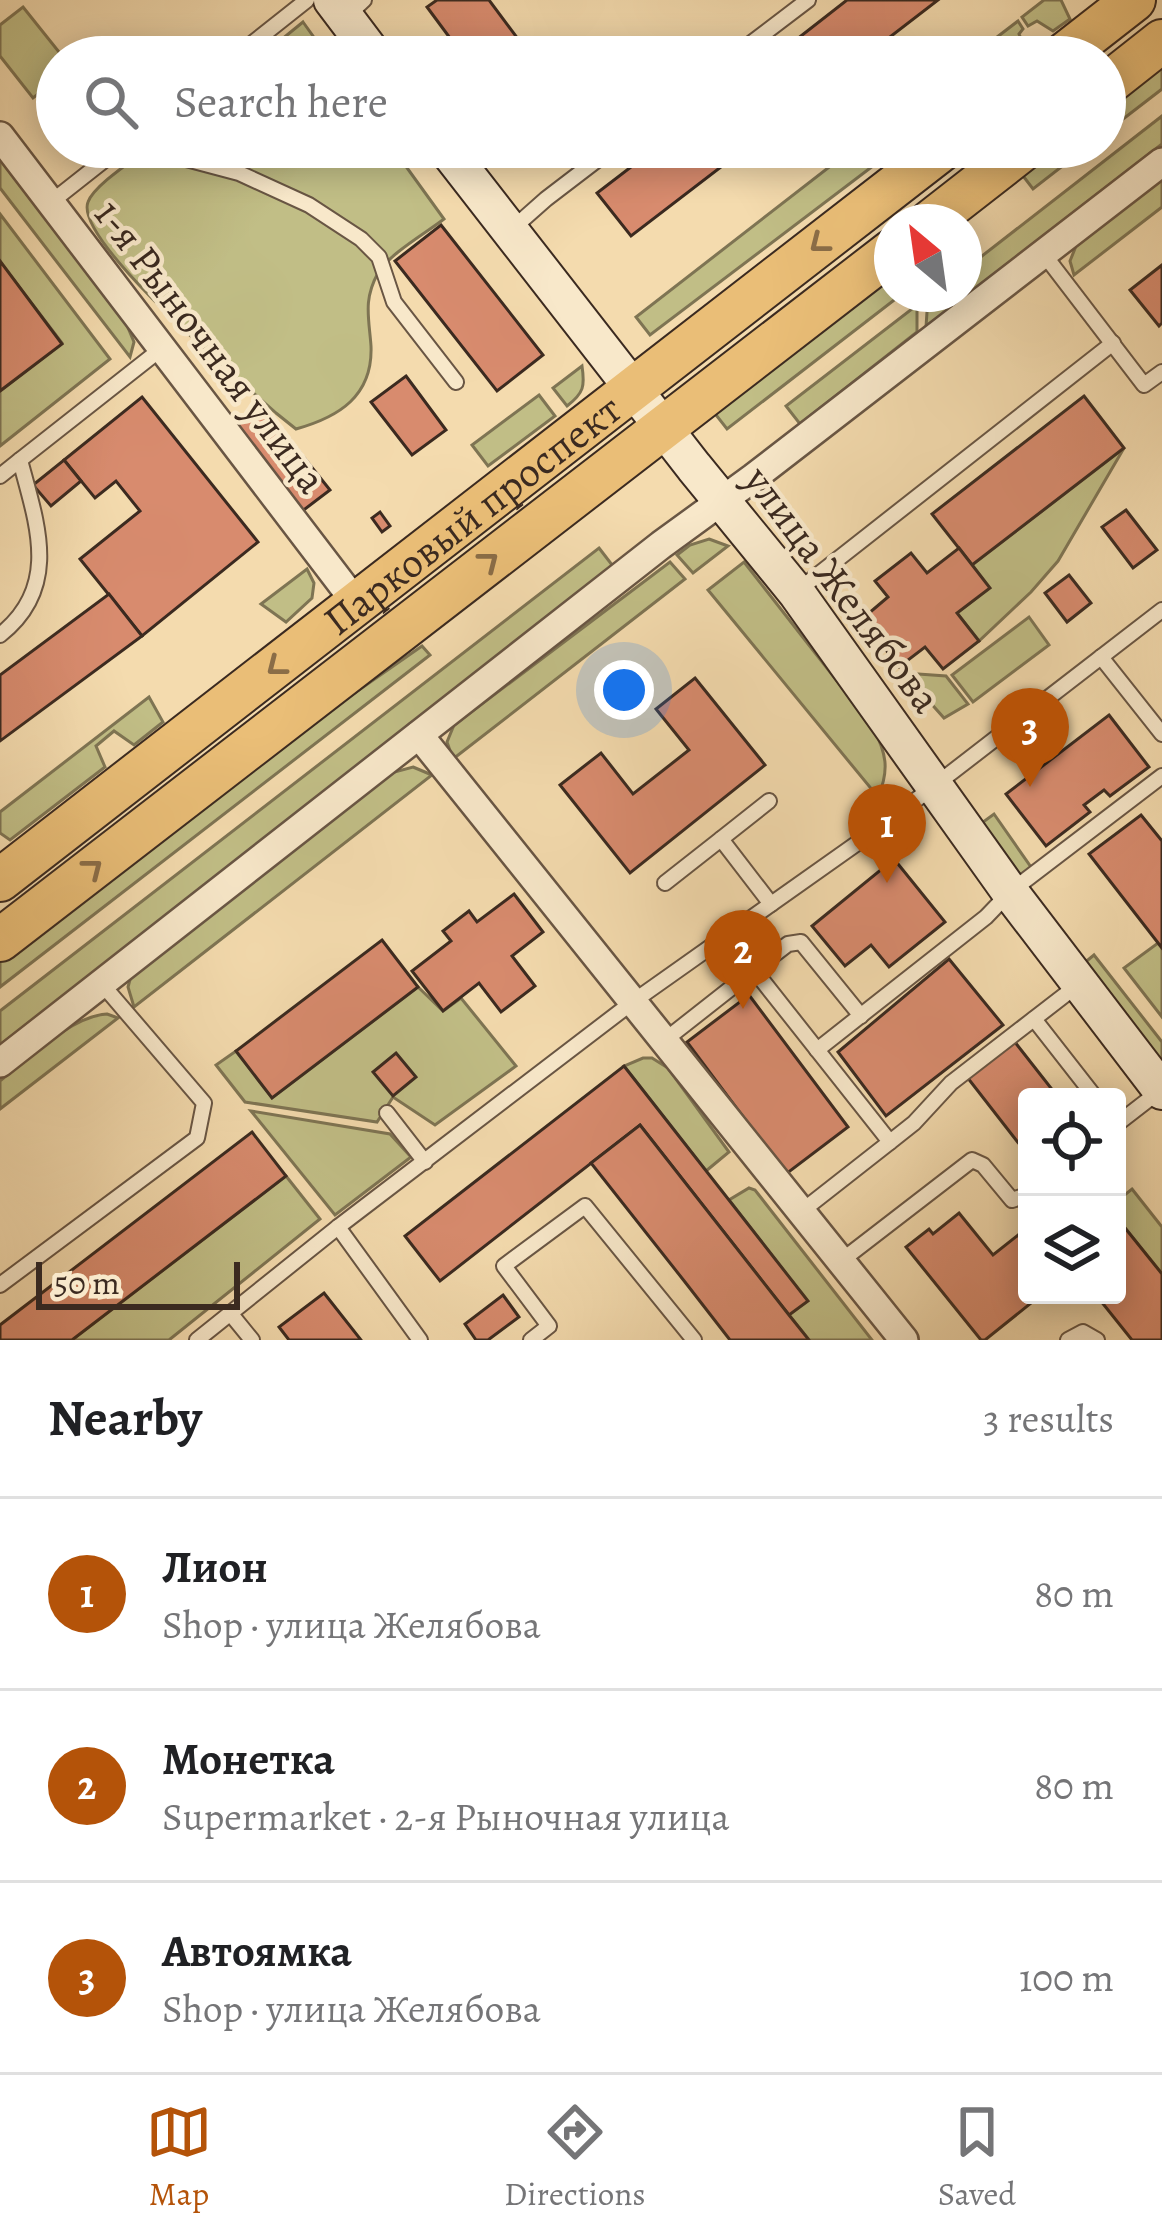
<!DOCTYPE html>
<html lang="en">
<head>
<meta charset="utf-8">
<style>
  body { margin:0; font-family:Alegreya,serif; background:#f6f6f6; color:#202124 }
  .controls { position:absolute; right:36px; bottom:36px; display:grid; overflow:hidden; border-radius:12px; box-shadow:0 6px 30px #0003 }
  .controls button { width:108px; height:108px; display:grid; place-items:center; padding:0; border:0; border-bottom:3px solid #e0e0e0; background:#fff; color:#202124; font:60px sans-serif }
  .compass { position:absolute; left:874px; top:204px; width:108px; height:108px; border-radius:50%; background:#fff; box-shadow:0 6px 30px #0003; rotate:331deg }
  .scale { position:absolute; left:36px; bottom:30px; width:204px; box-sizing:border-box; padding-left:12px; border:6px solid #3b2a20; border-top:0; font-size:33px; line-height:42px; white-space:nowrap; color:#3b2a20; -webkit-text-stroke:9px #f8e8ca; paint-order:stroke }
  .you { position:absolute; left:624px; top:690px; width:42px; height:42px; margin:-30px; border:9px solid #fff; border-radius:50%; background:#1a73e8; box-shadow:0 0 0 18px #1a73e833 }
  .badge { display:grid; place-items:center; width:78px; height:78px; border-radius:50%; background:#b45309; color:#fff; font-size:39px; font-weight:700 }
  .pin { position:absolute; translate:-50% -99px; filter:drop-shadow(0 3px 6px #0008) }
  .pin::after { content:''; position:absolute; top:63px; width:42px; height:36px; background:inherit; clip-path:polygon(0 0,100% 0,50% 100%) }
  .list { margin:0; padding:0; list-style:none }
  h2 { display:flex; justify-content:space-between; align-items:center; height:156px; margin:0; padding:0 48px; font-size:51px }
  h2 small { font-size:39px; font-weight:400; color:#757577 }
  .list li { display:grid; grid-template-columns:78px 1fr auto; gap:36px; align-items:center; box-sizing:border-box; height:192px; padding:0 48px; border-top:3px solid #e0e0e0 }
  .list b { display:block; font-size:45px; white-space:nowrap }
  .list p { margin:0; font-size:39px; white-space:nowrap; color:#757577 }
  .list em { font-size:39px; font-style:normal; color:#757577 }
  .icon { flex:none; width:66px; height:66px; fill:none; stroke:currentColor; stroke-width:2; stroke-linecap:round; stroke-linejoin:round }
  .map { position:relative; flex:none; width:1162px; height:1340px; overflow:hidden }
  .search { position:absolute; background:#fff; box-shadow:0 6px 30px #0003; left:36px; right:36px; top:36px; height:132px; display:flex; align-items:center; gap:30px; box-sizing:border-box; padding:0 42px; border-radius:66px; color:#757577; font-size:45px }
  .sheet { height:732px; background:#fff }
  nav { display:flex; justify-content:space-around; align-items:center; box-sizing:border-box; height:168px; border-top:3px solid #e0e0e0; background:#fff; font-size:33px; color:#757577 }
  nav a { display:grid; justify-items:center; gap:6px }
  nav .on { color:#b45309 }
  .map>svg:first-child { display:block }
  .green { fill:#c1be86; stroke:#7e7453; stroke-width:3 }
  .building { fill:#d88b6e; stroke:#3b2a20; stroke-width:3 }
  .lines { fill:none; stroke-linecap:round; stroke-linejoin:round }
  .lane-casing { stroke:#695644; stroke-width:18 }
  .street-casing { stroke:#695644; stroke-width:32 }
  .secondary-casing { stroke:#3b2a20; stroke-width:40 }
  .primary-casing { stroke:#3b2a20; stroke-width:46 }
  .lane { stroke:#f8e8ca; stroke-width:14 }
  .street { stroke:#f8e8ca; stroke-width:27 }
  .secondary { stroke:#f8e8ca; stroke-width:36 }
  .primary { stroke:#eabe77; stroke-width:42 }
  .oneway { stroke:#8a6d47 }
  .labels { text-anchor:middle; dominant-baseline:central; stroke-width:9; stroke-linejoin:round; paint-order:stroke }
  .street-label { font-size:42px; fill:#3b2a20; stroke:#f8e8ca }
</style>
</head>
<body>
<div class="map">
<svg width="1162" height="1340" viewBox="0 0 1162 1340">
  <rect width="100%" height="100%" fill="#f4dbae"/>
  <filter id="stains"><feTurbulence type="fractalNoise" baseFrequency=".00167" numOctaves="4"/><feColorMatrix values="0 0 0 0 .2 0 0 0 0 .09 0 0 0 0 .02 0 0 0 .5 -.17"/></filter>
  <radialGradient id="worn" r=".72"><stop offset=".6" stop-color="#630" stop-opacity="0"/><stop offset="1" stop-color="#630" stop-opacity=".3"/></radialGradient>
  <!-- green -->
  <g class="green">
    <polygon points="1044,0 1061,0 1070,19 1053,31 1037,21 1028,26 1022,17"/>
    <polygon points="23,7 63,57 57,57 57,79 33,98 0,56 0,25"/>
    <polygon points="1018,21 1023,29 1019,34 1026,50 1017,57 971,57"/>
    <polygon points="303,22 328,57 260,57"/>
    <polygon points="1162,56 1162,89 1105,133 1105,100"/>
    <polygon points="1162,116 1162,144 926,327 928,297 933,294 964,294 964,270"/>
    <path d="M150,147H392L444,219C426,233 389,254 378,273C363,300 369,318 371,346C373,396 339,417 296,429L276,413C244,384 73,240 88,202C94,185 135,159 150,147Z"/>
    <polygon points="855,147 898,147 650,335 636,317"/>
    <polygon points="1043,147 1087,147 1033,189 1017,168"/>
    <polygon points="0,159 126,323 134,342 130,357 0,188"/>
    <polygon points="1162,178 1162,207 1074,275 1070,261 1076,246"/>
    <polygon points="0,214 110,359 0,446 0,391 62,343 0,262"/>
    <polygon points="892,264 892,294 902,294 727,429 709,406"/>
    <polygon points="917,305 917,332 800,424 786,406"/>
    <path d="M582,366C585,386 584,393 567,406L553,388Z"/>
    <polygon points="539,395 555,416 488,466 472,445"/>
    <polygon points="1124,448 1058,561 1031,592 979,641 957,613 989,588 972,565"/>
    <polygon points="709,539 728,546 693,573 677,555 690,545"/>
    <polygon points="599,548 616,570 0,1045 0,1011"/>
    <polygon points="670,562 685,579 453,759 447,742 454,725"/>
    <path d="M744,562L873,727C886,753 890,769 878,797L708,590Z"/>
    <polygon points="307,569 314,583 312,598 286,622 261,604"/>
    <polygon points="1029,617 1049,645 973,702 952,675"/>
    <polygon points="422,646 430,655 0,987 0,957 237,775"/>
    <polygon points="904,673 946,676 968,704 944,718"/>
    <polygon points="149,697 163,722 134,745 114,731 96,746 105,767 10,840 0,833 0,812"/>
    <polygon points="413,767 432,775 134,1007 128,987 131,976 387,774"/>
    <polygon points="994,814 1033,870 1022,875 1016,872 979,825"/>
    <polygon points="1158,943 1162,948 1162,1017 1124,968"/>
    <polygon points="1094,955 1162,1042 1162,1065 1083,964"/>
    <polygon points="418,987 443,1011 461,998 516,1066 435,1125 393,1097 377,1122 245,1102 216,1065 236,1051 272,1098"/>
    <path d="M107,1014L118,1018L0,1109V1081C28,1059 71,1016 107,1014Z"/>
    <polygon points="643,1058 652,1058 668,1068 729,1152 706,1171 624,1066"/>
    <polygon points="251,1111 390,1134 411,1157 335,1215"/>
    <polygon points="286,1176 320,1219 169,1340 72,1340"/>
    <polygon points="749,1188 755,1190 872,1340 809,1340 789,1315 807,1301 729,1200"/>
    <polygon points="1132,1189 1162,1227 1162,1274 1117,1218 1117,1201"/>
  </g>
  <!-- building -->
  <g class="building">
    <polygon points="437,0 489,0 530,55 464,57 427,7"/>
    <polygon points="847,0 938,0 864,57 774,57"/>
    <polygon points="657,147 747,147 631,236 597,193"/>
    <polygon points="441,225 543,355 497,391 395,261"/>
    <polygon points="0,261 62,344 0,391"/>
    <polygon points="1162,265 1162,323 1159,326 1130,290"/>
    <polygon points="406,376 446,430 412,455 371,402"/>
    <polygon points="1084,396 1124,448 972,565 932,514"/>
    <polygon points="142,397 258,542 142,636 80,559 140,511 116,481 95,498 64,460"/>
    <polygon points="262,405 330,490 301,512 234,427"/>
    <polygon points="64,460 81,481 51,506 33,485"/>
    <polygon points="1126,510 1157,550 1133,568 1102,527"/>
    <polygon points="380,512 390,526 382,532 372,518"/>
    <polygon points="959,548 990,588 957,613 979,641 943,669 925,647 899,667 862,619 888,597 875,581 911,553 927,573"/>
    <polygon points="1069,575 1091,603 1067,622 1045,593"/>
    <polygon points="109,594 142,636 0,741 0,675"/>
    <polygon points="695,678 765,765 630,873 560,785 601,753 633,794 689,750 656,709"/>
    <polygon points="1109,715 1149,767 1110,796 1104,790 1084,805 1090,812 1046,846 1006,794"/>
    <polygon points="1141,815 1162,841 1162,948 1089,854"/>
    <polygon points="894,859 945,922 889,967 871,945 845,966 812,926"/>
    <polygon points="514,894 543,932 512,956 535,986 501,1012 479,983 443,1011 412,971 451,941 443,931 469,911 477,922"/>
    <polygon points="382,940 418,987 272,1098 236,1051"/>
    <polygon points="949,959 1003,1025 886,1116 838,1052"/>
    <polygon points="749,995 848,1127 786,1174 687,1042"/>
    <polygon points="1014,1041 1058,1097 1027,1097 1027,1154 967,1077"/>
    <polygon points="396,1053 416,1077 393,1096 373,1072"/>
    <polygon points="624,1066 808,1301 789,1315 640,1125 440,1281 405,1236"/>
    <polygon points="640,1125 789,1315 809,1340 730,1340 685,1282 591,1163"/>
    <polygon points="252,1132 286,1176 72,1340 0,1340 0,1325"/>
    <polygon points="959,1213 993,1255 1027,1228 1027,1295 1041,1295 985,1340 981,1340 906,1247 929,1229 933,1234"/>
    <polygon points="1117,1218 1162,1274 1162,1340 1132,1340 1096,1295 1117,1295"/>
    <polygon points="324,1293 361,1340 289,1340 279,1327"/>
    <polygon points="503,1295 519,1317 488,1340 476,1340 465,1324"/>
  </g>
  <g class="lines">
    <!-- lane casing -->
    <g class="lane-casing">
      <g id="lane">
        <polyline points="346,17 364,0"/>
        <polyline points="235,57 307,0"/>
        <polyline points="733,57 808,0"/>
        <polyline points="141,147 239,173 309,205 361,239 379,257 394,302 456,382"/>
        <polyline points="50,203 121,147"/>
        <polyline points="511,230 546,199 614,147"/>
        <polyline points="1043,253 1144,385 1162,372"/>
        <polyline points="0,476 20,460"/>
        <polyline points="796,592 1113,343"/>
        <path d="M0,635C61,587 37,524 20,460L161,349"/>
        <polyline points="1101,657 1162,734"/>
        <polyline points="769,801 721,839 771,904"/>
        <polyline points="665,883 721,839"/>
        <polyline points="754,970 788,944 801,942 861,1016"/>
        <polyline points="1034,1019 1095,1097"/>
        <polyline points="665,1040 754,970 890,1142 802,1211"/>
        <polyline points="817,1050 986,917 1010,892 1162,776"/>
        <polyline points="387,1113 425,1162"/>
        <polyline points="1117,1124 1157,1093"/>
        <polyline points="890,1142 914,1123 951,1083 1079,984"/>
        <polyline points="338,1227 420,1340"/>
        <polyline points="841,1261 972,1160 983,1165 1012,1200 1027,1195"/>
        <polyline points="0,1285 197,1138 204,1103 102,984"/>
        <polyline points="230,1313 252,1340"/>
        <polyline points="197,1340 338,1227 634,1001 890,820 1162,610"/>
        <polyline points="531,1340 549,1326 504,1266 585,1206 694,1340"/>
        <polyline points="1068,1340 1083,1332 1097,1340"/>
      </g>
    </g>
    <!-- street casing -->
    <g class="street-casing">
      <g id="street">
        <polyline points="0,136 357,604"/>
        <polyline points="419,735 904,1340"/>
        <polyline points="0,1063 661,545 753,478 1162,162"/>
      </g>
    </g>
    <!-- secondary casing -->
    <g class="secondary-casing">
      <g id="secondary">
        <polyline points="332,0 375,57"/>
        <polyline points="445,147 694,467 796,592 1010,892 1162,1091"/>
      </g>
    </g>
    <!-- primary casing -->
    <g class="primary-casing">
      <g id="primary">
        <polyline points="1061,57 1134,0"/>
        <polyline points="1105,86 1162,41"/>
        <polyline points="930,222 1026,147"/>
        <path id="s1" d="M0,880L945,147"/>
        <polyline points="0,940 892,251"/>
      </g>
    </g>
    <!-- lane -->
    <use href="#lane" class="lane"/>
    <!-- street -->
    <use href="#street" class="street"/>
    <!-- secondary -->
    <use href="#secondary" class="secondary"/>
    <!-- primary -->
    <use href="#primary" class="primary"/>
  </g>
  <!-- one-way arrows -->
  <defs><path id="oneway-chevron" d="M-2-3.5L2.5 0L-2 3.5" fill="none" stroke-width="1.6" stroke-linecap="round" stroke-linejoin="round" transform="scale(3)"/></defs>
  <g class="oneway">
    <use href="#oneway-chevron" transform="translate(819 244) rotate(142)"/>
    <use href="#oneway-chevron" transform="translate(489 561) rotate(-38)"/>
    <use href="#oneway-chevron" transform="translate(276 667) rotate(142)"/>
    <use href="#oneway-chevron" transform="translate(93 868) rotate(-38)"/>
  </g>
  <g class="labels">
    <!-- street labels -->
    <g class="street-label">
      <text transform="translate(211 346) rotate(53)">1-я Рыночная улица</text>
      <text stroke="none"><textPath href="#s1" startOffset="597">Парковый проспект</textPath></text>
      <text transform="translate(843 589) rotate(53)">улица Желябова</text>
    </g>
  </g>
  <rect width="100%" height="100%" filter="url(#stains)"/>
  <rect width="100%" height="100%" fill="url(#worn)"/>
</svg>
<div class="controls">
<button><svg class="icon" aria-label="locate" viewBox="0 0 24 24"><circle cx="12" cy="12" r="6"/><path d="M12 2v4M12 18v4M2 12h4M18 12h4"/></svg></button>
<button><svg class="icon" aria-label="layers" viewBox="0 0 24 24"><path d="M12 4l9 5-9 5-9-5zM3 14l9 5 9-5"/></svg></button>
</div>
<svg class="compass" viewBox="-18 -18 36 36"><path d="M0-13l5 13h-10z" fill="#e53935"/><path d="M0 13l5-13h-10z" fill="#757577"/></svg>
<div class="scale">50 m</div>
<div class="you"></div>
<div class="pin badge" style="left:887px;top:883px">1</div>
<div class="pin badge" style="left:743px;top:1009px">2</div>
<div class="pin badge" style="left:1030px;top:787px">3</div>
<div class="search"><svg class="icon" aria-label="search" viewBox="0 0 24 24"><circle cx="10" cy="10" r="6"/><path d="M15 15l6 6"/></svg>Search here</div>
</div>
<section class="sheet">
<h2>Nearby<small>3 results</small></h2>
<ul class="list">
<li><span class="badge">1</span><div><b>Лион</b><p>Shop · улица Желябова</p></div><em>80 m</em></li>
<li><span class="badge">2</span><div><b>Монетка</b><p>Supermarket · 2-я Рыночная улица</p></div><em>80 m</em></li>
<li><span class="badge">3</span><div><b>Автоямка</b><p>Shop · улица Желябова</p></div><em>100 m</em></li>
</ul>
</section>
<nav>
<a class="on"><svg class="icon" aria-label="map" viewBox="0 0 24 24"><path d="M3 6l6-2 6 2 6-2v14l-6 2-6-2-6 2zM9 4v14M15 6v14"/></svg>Map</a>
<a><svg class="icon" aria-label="directions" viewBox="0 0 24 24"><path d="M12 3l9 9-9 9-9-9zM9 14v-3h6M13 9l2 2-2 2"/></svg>Directions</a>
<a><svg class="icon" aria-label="saved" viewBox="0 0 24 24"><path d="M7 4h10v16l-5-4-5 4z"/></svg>Saved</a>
</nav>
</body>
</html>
